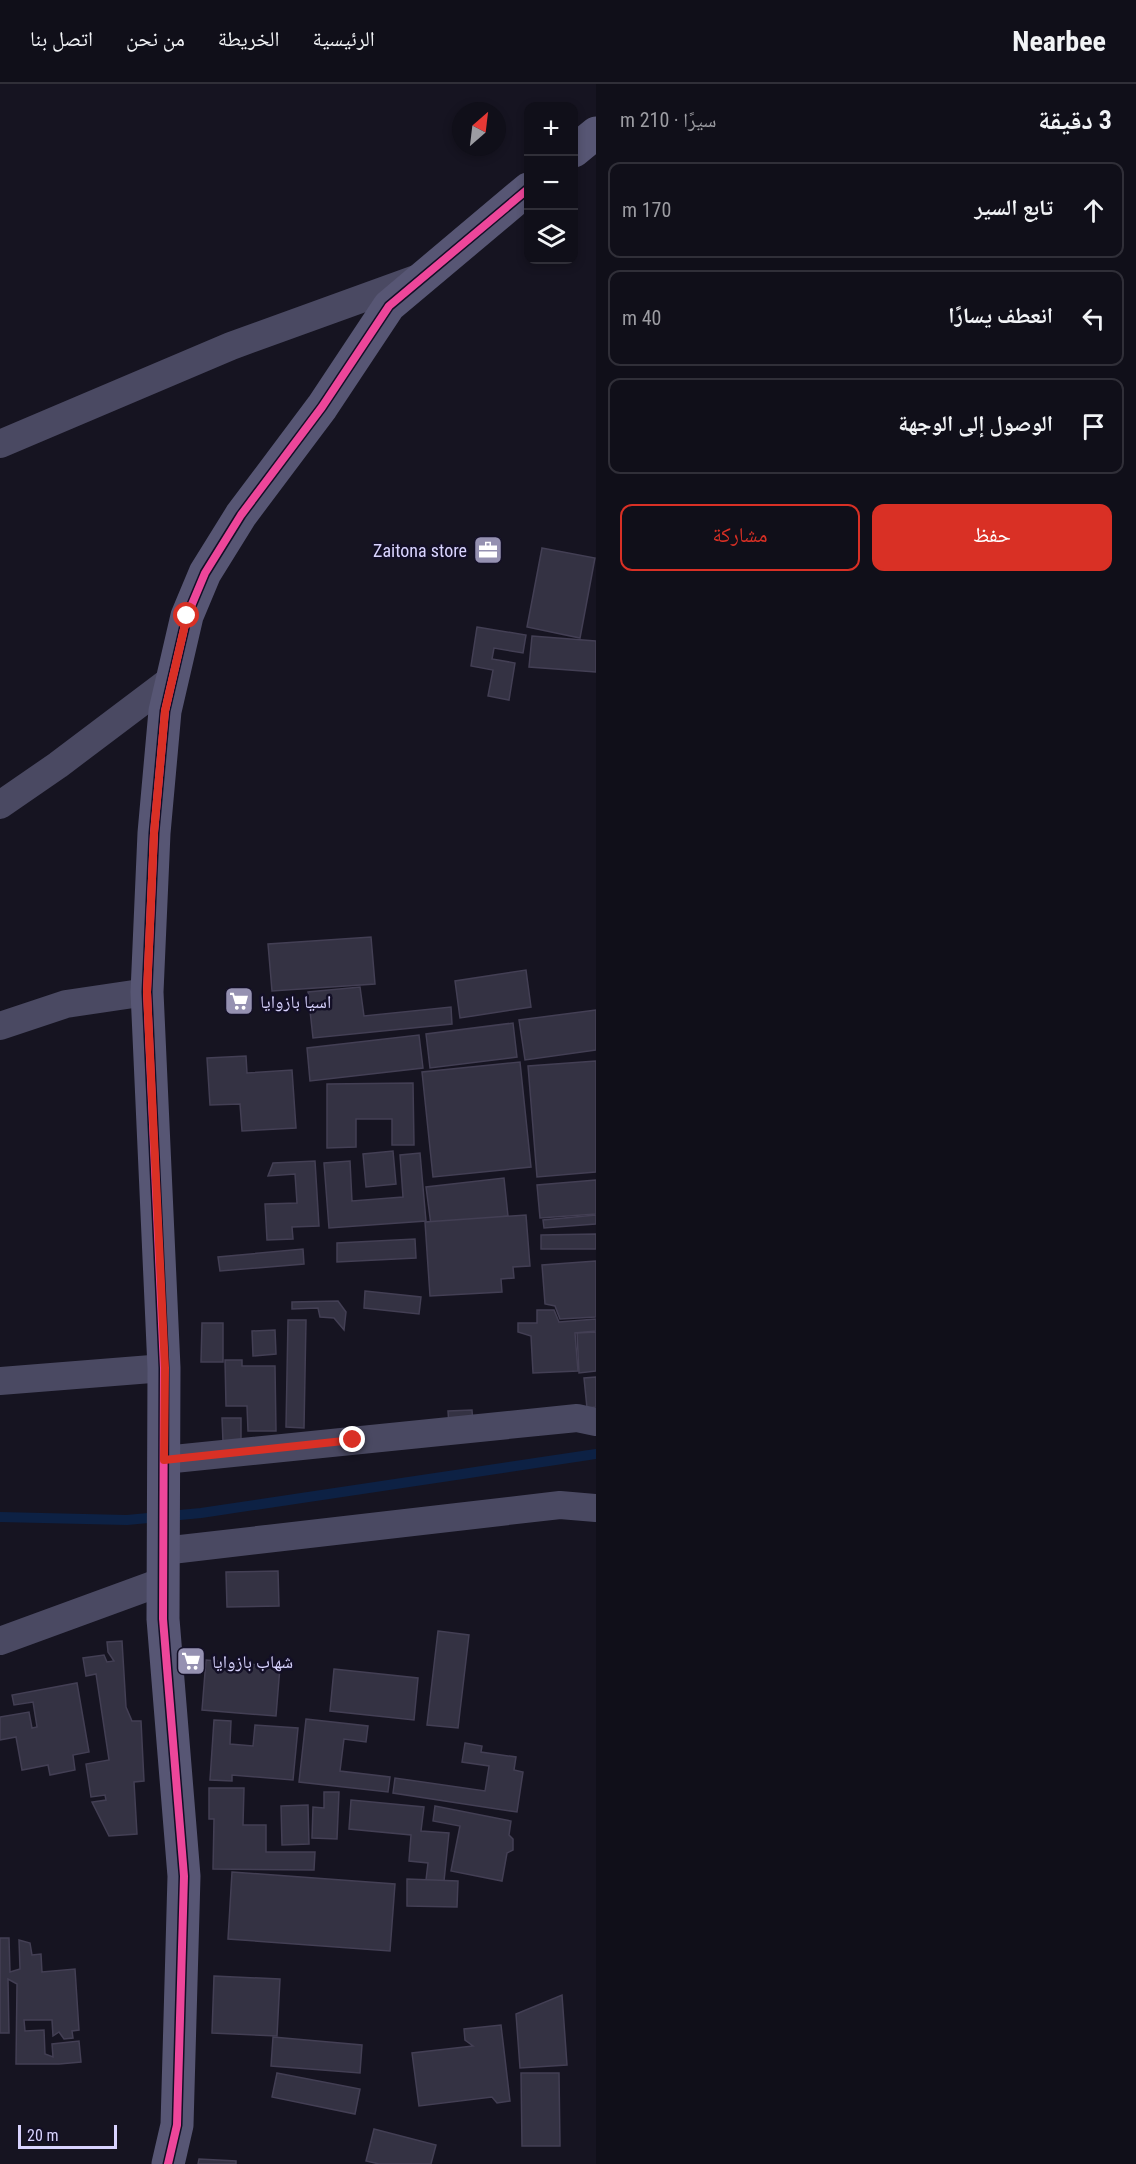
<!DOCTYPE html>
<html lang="ar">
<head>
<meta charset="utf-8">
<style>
  body { margin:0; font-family:"Roboto Condensed","Noto Naskh Arabic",sans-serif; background:#191822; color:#f1f3f6; direction:rtl }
  .controls { position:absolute; right:18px; top:18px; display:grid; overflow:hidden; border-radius:12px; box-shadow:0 3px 9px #0003 }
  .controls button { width:54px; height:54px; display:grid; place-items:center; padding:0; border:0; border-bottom:2px solid #302f38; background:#100f19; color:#f1f3f6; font:30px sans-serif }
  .compass { position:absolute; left:452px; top:18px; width:54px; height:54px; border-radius:50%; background:#100f19; box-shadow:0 3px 9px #0003; rotate:28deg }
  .scale { position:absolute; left:18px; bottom:15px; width:99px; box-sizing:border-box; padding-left:6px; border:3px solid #d9d4ff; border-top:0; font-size:16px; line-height:21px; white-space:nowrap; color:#d9d4ff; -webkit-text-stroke:4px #130f26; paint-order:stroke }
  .stop { position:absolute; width:18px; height:18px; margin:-14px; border:4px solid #d93025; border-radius:50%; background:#fff }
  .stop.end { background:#d93025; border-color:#fff; box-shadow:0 2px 6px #0008 }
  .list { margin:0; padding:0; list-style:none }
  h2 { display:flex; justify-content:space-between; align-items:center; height:78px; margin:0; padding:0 24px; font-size:26px }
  h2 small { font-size:20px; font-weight:400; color:#9c9ca2 }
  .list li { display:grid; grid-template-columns:39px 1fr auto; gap:18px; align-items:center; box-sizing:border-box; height:96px; margin:0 12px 12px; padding:0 12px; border:2px solid #302f38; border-radius:12px }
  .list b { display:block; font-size:22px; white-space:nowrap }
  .list em { font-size:20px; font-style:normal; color:#9c9ca2 }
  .actions { display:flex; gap:12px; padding:18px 24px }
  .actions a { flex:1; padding:14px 0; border:2px solid #d93025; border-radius:12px; text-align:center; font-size:21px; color:#d93025 }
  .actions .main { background:#d93025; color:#fff }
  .icon { flex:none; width:33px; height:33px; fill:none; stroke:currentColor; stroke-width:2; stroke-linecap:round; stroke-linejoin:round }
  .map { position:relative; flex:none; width:596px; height:2080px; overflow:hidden; direction:ltr }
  header { display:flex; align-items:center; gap:36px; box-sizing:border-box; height:84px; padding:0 30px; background:#100f19; border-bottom:2px solid #302f38 }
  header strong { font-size:28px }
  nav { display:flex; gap:33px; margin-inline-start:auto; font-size:21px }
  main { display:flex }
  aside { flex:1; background:#100f19 }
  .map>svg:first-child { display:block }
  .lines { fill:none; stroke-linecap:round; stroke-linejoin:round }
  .stream { stroke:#0d2144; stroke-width:10 }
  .building { fill:#343243; stroke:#433f54; stroke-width:1.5 }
  .street { stroke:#4a4962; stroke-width:28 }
  .secondary { stroke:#575674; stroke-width:33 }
  .cycleway-casing { stroke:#130f26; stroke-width:11 }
  .cycleway { stroke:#ed469a; stroke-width:8 }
  .route { stroke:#d93025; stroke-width:8 }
  .labels { text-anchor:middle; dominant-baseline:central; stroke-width:5; stroke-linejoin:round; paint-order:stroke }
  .poi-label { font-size:18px; fill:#d9d4ff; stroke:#130f26; text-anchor:start }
</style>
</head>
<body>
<header>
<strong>Nearbee</strong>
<nav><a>الرئيسية</a><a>الخريطة</a><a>من نحن</a><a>اتصل بنا</a></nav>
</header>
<main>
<aside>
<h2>3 دقيقة<small>سيرًا · 210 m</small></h2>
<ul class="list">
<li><svg class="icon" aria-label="ahead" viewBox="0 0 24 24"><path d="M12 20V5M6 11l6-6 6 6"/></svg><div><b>تابع السير</b></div><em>170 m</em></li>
<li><svg class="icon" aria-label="left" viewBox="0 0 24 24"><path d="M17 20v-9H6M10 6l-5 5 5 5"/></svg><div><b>انعطف يسارًا</b></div><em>40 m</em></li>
<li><svg class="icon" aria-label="arrive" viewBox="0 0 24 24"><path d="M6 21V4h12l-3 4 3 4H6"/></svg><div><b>الوصول إلى الوجهة</b></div></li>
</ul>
<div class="actions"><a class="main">حفظ</a><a>مشاركة</a></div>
</aside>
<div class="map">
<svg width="596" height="2080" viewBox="0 0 596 2080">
  <rect width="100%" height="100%" fill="#161421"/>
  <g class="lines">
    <!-- stream -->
    <polyline class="stream" points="0,1433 127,1436 201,1429 596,1370"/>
  </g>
  <!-- building -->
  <g class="building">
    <polygon points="542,464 595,474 580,554 527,543"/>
    <polygon points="477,543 526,551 523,569 494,564 492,575 515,579 509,616 488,612 493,586 471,582"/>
    <polygon points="532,552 596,557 596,588 529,583"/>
    <polygon points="371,853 375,900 272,907 268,860"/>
    <polygon points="526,886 531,923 460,934 455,897"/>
    <polygon points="360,903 364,932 451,923 452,940 313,954 308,908"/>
    <polygon points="596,926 596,966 525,976 519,936"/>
    <polygon points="513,939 517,973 430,984 426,950"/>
    <polygon points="419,951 423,984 310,997 307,964"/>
    <polygon points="246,972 247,989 292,986 296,1044 242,1047 240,1020 210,1021 207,974"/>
    <polygon points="596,977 596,1088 537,1093 528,982"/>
    <polygon points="520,978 531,1083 433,1093 422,988"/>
    <polygon points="413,999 414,1061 392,1061 392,1035 356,1035 356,1063 327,1064 327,1000"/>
    <polygon points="393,1067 396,1100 366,1103 363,1070"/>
    <polygon points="420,1069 426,1137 329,1144 324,1079 350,1077 352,1117 403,1113 400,1071"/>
    <polygon points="315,1077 319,1142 292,1143 293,1155 267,1156 265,1120 297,1119 295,1090 268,1092 273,1079"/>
    <polygon points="504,1094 508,1132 431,1141 426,1103"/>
    <polygon points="596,1096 596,1130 540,1134 537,1101"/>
    <polygon points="526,1131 530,1182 513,1183 514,1194 501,1195 502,1208 430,1212 425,1138"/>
    <polygon points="596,1131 596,1140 544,1144 543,1136"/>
    <polygon points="596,1150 596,1165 541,1165 541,1151"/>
    <polygon points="415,1155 416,1174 337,1178 337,1159"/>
    <polygon points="303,1165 304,1180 220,1187 218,1173"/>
    <polygon points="596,1177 596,1233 560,1235 555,1222 545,1220 542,1181"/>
    <polygon points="365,1207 421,1213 419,1230 364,1224"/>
    <polygon points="338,1217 346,1228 344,1246 334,1234 320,1233 318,1224 292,1225 292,1218"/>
    <polygon points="537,1226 554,1226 559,1238 596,1235 596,1247 575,1249 578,1287 533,1289 531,1252 518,1248 518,1239 537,1239"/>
    <polygon points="288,1236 306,1236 304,1344 286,1343"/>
    <polygon points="202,1239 223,1239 223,1278 201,1278"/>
    <polygon points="275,1246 276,1270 253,1272 252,1247"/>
    <polygon points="596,1248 596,1287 579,1289 577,1249"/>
    <polygon points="225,1276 242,1276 242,1282 275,1282 276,1347 248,1347 247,1322 226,1322"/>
    <polygon points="596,1293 596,1323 587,1324 584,1294"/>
    <polygon points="472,1326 473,1340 449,1342 448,1327"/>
    <polygon points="222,1334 241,1334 241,1358 223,1358"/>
    <polygon points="278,1487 279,1522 227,1523 226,1488"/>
    <polygon points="438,1547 469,1551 458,1644 427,1641"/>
    <polygon points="122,1557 126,1623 132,1637 141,1637 144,1697 134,1698 137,1750 109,1752 92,1718 106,1716 105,1711 91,1713 86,1680 109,1676 96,1590 86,1592 83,1574 104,1571 107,1578 114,1577 108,1568 107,1558"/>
    <polygon points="206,1576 280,1583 276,1632 202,1626"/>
    <polygon points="334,1585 418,1594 414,1636 330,1627"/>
    <polygon points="77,1599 89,1668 73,1671 75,1686 50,1691 48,1681 22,1686 16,1653 0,1656 0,1633 29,1628 32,1644 37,1643 33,1618 14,1621 12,1611"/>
    <polygon points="306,1635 368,1642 366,1658 344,1655 340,1687 390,1693 388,1708 299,1698"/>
    <polygon points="214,1636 231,1637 230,1660 253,1662 255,1641 298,1644 293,1696 232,1691 232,1697 210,1696"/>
    <polygon points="465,1659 482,1662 481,1668 516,1673 514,1686 523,1688 517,1728 393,1709 395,1694 485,1707 489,1682 462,1678"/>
    <polygon points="209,1704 244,1704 243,1741 266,1741 266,1768 315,1768 314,1786 213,1785 214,1735 209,1735"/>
    <polygon points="324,1708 339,1708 337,1755 312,1754 313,1723 324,1724"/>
    <polygon points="351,1716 424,1723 421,1747 449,1749 444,1797 426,1796 428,1779 409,1777 411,1751 349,1745"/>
    <polygon points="308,1721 309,1760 282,1761 281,1722"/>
    <polygon points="435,1722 511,1737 509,1751 513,1755 513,1766 507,1769 502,1797 451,1787 460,1742 433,1737"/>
    <polygon points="232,1788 395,1800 390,1867 228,1855"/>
    <polygon points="407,1795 458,1797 457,1823 407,1822"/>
    <polygon points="0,1854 9,1854 10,1888 20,1885 19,1856 30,1859 32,1871 41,1870 42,1888 75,1885 79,1946 72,1947 73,1954 64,1955 59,1948 53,1952 52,1936 24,1936 25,1947 44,1946 45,1970 53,1973 52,1960 79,1957 81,1978 59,1980 16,1980 17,1900 8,1895 9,1949 0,1949"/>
    <polygon points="214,1892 280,1895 277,1952 212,1949"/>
    <polygon points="562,1911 567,1981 520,1984 516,1930"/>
    <polygon points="501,1941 510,2017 497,2019 492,2013 419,2022 412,1969 473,1962 465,1956 464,1945"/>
    <polygon points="273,1953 362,1961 360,1989 271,1982"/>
    <polygon points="277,1989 360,2005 355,2030 272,2013"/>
    <polygon points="521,1989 559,1989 560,2062 522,2062"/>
    <polygon points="374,2045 436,2061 431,2080 379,2080 366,2077"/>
    <polygon points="199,2075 236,2077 236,2080 198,2080"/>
  </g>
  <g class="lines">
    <!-- street -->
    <g class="street">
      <polyline points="0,360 231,262 416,195"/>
      <polyline points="0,721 58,681 172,595"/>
      <polyline points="0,942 66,920 147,908"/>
      <polyline points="0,1297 164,1284"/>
      <polyline points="164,1376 577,1334 596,1338"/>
      <polyline points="163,1467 560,1421 596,1424"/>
      <polyline points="0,1557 164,1497"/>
    </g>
    <!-- secondary -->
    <g class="secondary">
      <polyline points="574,67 596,49"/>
      <polyline points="168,2080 177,2041 184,1792 163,1535 164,1284 147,908 154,749 165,627 187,532 205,489 241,431 322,323 389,222 528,105"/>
    </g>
    <!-- cycleway casing -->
    <g class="cycleway-casing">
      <polyline id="cycleway" points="168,2080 177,2041 184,1792 163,1535 164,1284 147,908 154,749 165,627 187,532 205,489 241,431 322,323 389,222 528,105"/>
    </g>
    <!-- cycleway -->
    <use href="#cycleway" class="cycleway"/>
  </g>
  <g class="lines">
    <!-- route -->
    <polyline class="route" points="187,532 165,627 154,749 147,908 165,1284 164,1376 353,1356"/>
  </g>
  <!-- icons -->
  <defs>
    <g id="office-square" transform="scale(1.5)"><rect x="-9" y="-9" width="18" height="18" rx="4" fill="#9591b1" stroke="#130f26"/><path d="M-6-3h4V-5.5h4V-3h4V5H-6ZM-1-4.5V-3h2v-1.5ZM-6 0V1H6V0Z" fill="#fff"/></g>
    <g id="supermarket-square" transform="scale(1.5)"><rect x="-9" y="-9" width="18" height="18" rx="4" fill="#9591b1" stroke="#130f26"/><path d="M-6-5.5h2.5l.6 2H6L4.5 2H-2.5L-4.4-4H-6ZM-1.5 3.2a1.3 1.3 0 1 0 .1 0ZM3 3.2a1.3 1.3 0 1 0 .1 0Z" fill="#fff"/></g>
  </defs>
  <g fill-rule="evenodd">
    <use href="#office-square" x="488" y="466"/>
    <use href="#supermarket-square" x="239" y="917"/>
    <use href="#supermarket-square" x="191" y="1577"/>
  </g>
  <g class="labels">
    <!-- poi labels -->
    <g class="poi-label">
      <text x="467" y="466" text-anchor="end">Zaitona store</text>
      <text x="260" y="917">اسيا بازوايا</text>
      <text x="212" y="1577">شهاب بازوايا</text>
    </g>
  </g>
</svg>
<div class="controls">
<button>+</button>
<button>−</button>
<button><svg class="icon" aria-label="layers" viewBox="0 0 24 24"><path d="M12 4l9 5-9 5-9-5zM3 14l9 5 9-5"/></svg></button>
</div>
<svg class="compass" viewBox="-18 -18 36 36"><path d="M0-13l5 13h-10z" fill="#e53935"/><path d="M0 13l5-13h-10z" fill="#9c9ca2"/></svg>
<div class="scale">20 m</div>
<div class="stop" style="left:187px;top:532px"></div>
<div class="stop end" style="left:353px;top:1356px"></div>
</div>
</main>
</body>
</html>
